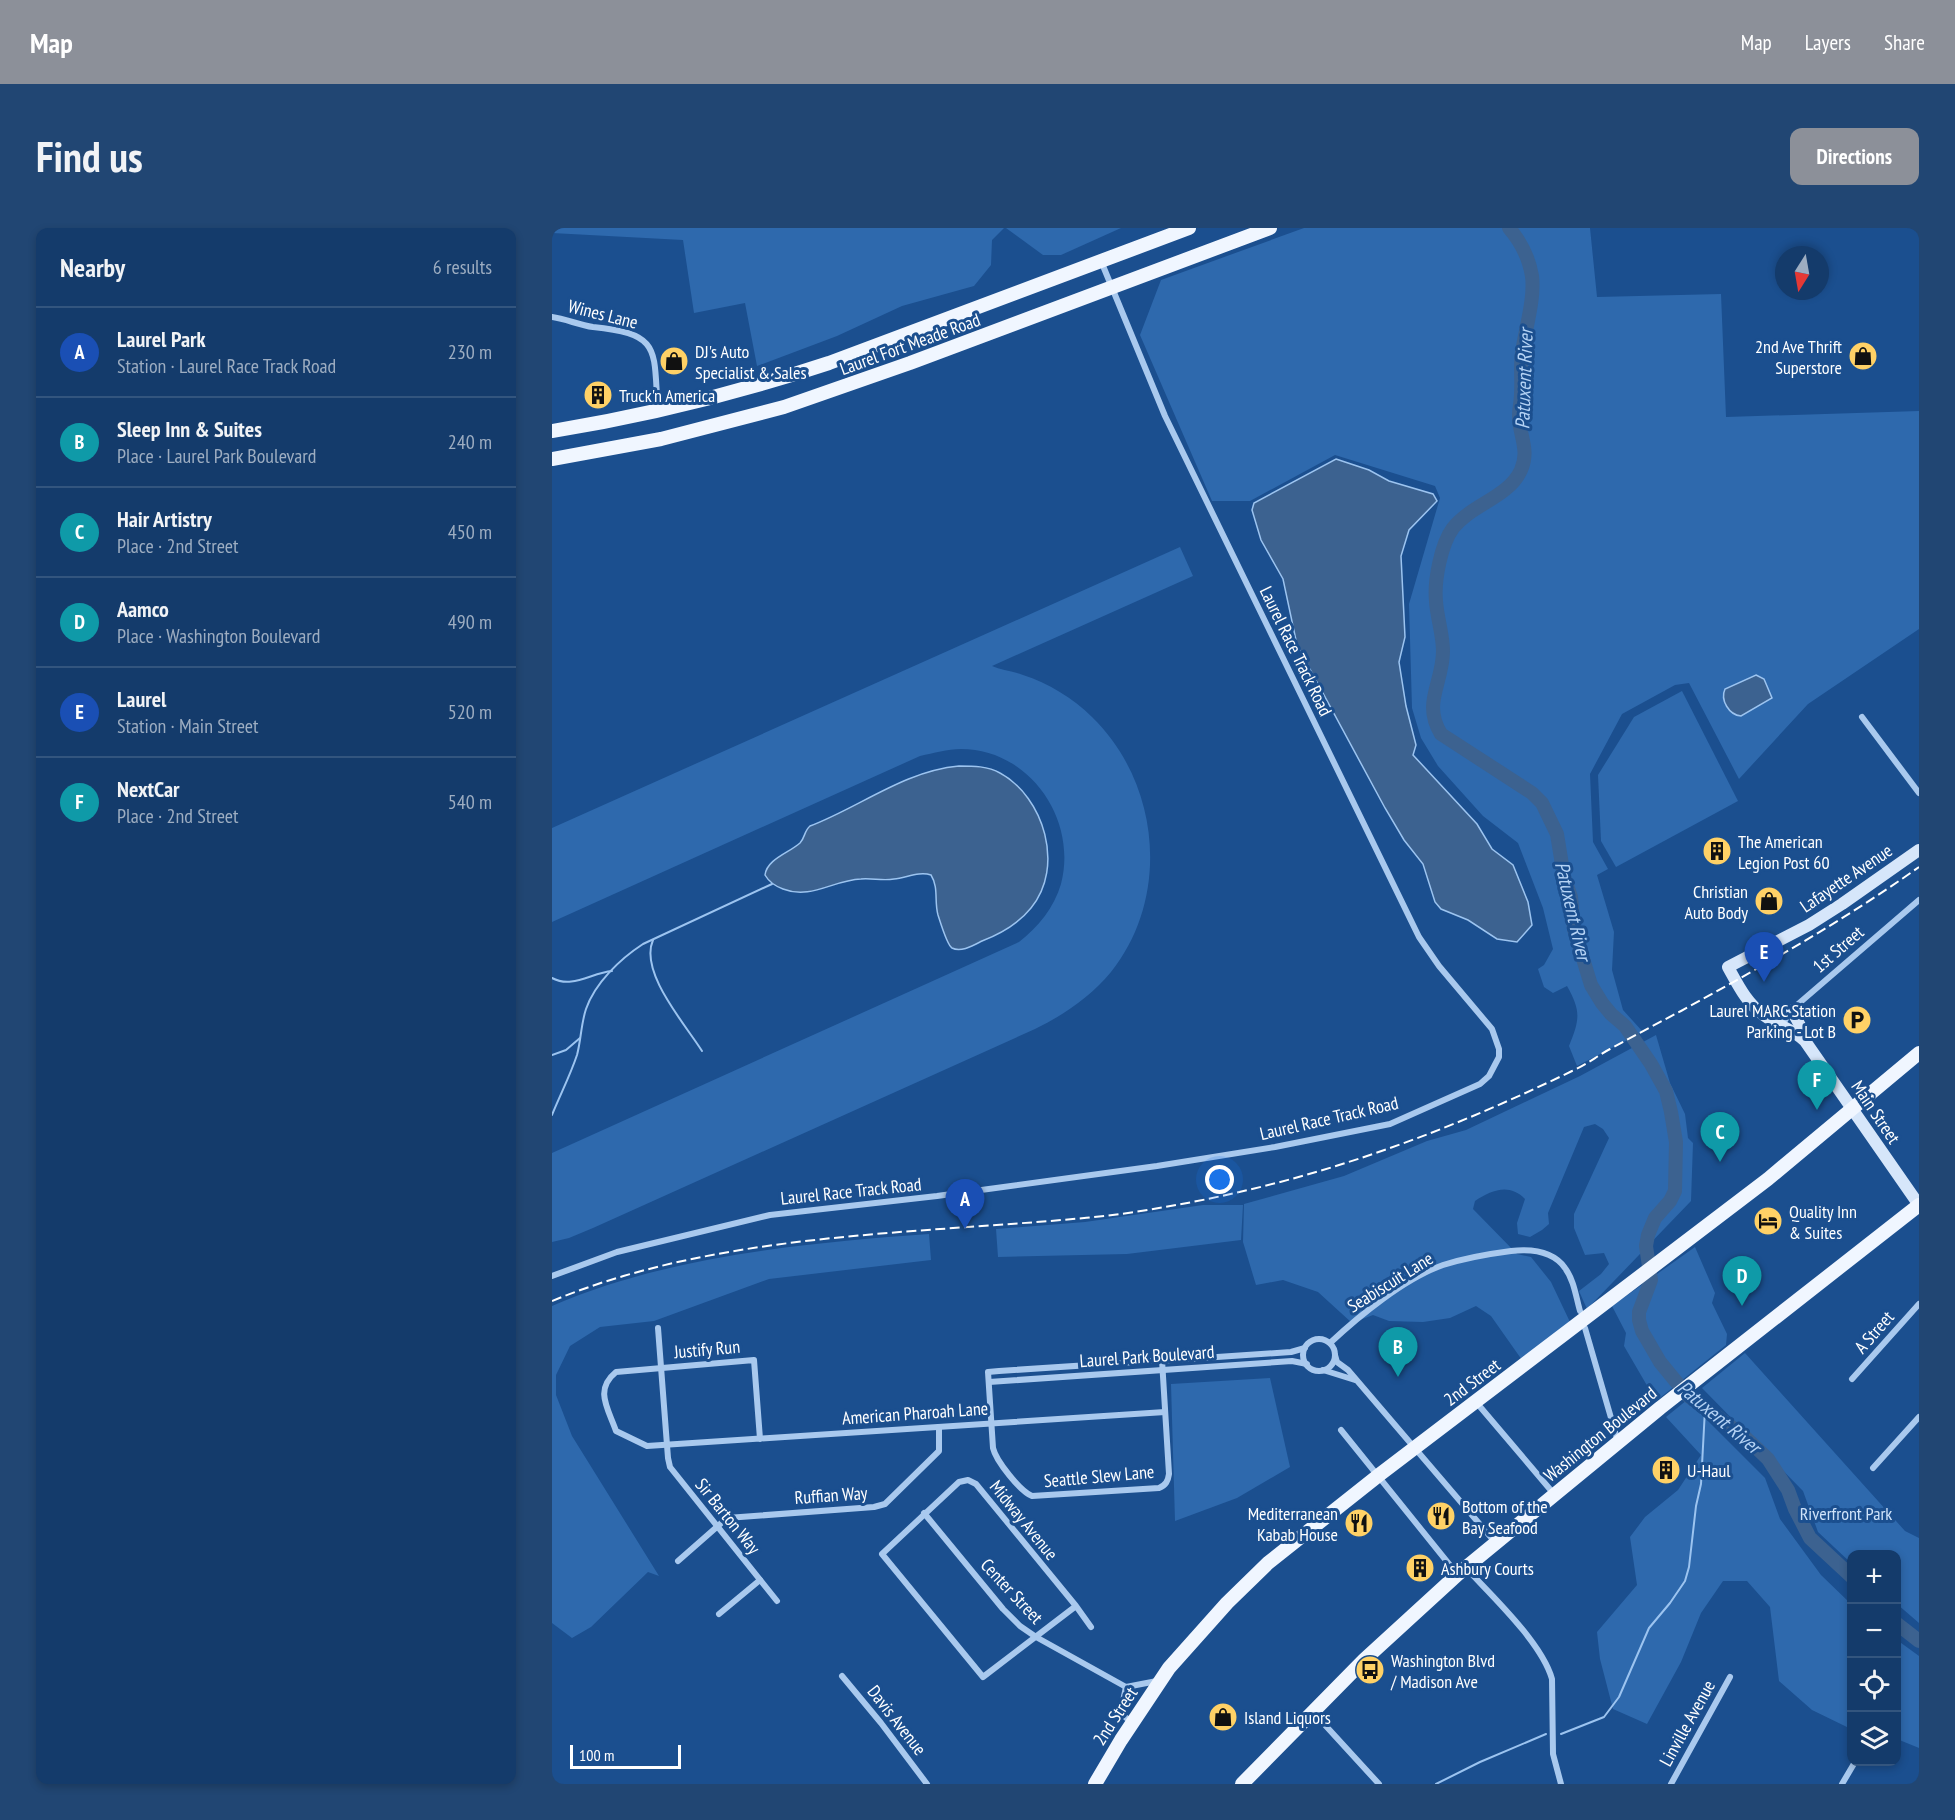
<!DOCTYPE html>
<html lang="en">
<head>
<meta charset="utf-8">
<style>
  body { margin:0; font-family:"PT Sans Narrow",sans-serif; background:#214673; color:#f1f3f6 }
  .controls { position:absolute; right:18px; bottom:18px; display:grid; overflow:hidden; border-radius:12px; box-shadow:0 3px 9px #0003 }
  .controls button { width:54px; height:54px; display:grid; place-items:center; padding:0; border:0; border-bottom:2px solid #33557e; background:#143b6b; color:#f1f3f6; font:30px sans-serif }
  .compass { position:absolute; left:1223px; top:18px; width:54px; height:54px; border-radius:50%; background:#143b6b; box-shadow:0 3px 9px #0003; rotate:191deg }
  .scale { position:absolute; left:18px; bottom:15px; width:111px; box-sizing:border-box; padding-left:6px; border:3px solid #fff; border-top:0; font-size:16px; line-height:21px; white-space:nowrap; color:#fff; -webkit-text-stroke:4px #1b4f8f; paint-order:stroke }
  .you { position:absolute; left:668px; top:952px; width:21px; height:21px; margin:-15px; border:4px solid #fff; border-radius:50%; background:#1a73e8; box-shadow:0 0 0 9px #1a73e833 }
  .badge { display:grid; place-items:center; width:39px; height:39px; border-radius:50%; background:#8c9099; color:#fff; font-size:20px; font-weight:700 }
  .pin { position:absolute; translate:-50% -50px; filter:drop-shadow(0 2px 3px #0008) }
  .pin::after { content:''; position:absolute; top:32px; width:21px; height:18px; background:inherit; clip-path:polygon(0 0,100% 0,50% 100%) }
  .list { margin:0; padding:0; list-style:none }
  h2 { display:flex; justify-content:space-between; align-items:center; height:78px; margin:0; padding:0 24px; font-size:26px }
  h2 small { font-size:20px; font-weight:400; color:#9dadc1 }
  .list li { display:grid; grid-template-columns:39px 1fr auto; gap:18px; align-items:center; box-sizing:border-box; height:90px; padding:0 24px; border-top:2px solid #33557e }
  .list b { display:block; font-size:22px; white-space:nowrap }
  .list p { margin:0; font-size:20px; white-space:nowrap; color:#9dadc1 }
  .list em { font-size:20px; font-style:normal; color:#9dadc1 }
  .icon { flex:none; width:33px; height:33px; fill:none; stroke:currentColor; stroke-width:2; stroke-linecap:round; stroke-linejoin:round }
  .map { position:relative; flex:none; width:1367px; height:1556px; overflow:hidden; border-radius:12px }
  header { display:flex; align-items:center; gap:36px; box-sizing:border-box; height:84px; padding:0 30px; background:#8c9099; color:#fff }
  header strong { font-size:28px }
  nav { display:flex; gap:33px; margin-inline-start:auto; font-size:21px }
  .intro { display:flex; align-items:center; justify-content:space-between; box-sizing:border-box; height:144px; padding:0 36px }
  h1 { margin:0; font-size:42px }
  .button { padding:15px 27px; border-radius:12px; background:#8c9099; color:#fff; font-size:21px; font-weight:700 }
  main { display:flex; gap:36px; padding:0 36px }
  aside { flex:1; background:#143b6b; border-radius:12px; box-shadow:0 3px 9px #0003 }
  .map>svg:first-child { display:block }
  .green { fill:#2e69ad }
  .water { fill:#3c6290; stroke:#9cc4f0; stroke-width:1.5 }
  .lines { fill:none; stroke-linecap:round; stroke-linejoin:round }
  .stream { stroke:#9cc4f0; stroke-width:2 }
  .river { stroke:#3c6290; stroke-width:14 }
  .street { stroke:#a9c9ee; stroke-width:6 }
  .secondary { stroke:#d6e6fa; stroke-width:12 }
  .primary { stroke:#f0f6ff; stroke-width:14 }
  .rail { stroke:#fff; stroke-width:2; stroke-dasharray:10 4.5; stroke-linecap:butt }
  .labels { text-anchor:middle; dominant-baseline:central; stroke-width:6; stroke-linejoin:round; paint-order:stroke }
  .street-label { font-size:18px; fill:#fff; stroke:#1b4f8f }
  .poi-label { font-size:18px; fill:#fff; stroke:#1b4f8f; text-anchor:start }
  .park-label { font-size:18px; fill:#cfe3fa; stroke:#1b4f8f }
  .water-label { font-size:20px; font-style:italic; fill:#b5d3f5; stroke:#1b4f8f }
</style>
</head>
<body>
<header>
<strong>Map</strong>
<nav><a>Map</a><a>Layers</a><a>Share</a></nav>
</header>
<div class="intro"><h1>Find us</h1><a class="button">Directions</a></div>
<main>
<aside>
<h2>Nearby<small>6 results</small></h2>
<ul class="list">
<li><span class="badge" style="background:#1a4fb4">A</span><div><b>Laurel Park</b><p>Station · Laurel Race Track Road</p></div><em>230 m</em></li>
<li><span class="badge" style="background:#0f9aa8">B</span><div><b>Sleep Inn &amp; Suites</b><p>Place · Laurel Park Boulevard</p></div><em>240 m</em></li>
<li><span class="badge" style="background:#0f9aa8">C</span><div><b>Hair Artistry</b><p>Place · 2nd Street</p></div><em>450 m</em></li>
<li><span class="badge" style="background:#0f9aa8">D</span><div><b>Aamco</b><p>Place · Washington Boulevard</p></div><em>490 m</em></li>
<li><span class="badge" style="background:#1a4fb4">E</span><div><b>Laurel</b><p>Station · Main Street</p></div><em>520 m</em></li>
<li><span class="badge" style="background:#0f9aa8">F</span><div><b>NextCar</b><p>Place · 2nd Street</p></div><em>540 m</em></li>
</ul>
</aside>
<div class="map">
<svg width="1367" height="1556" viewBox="0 0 1367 1556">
  <rect width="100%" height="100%" fill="#1b4f8f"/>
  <!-- green -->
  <g class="green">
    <polygon points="0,0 452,0 440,12 439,37 422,58 350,78 285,108 205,138 193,75 142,85 131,12 0,5"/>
    <polygon points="454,0 569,0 509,27 491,27"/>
    <path d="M752,0H1038L1045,69L1169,66L1174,189L1367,183V401L1256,476L1187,551L1137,455L1123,457L1070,486L1038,546L1041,614L1056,641L1045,647L1062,704L1060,742L1071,782L1091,804L1025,838L1017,818C1028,791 1029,783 1015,758L1001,765L992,759L986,741L992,737L1001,721L991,680L966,615L931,588L886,538L869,510L860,480L857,376L888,270L883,258L783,227L698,273H660L588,107L609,52Z"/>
    <path d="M628,319L641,348L440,438C449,442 461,443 471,447C496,455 521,470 540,489C608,555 619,669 559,744C538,769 512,787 483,801L41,1000L17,1010L0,1014V925L467,714C486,699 502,680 509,656C526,591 477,521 409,521C395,521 382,525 368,528L0,694V600Z"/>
    <polygon points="1130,463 1186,573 1064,639 1049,613 1046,547 1082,489"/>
    <path d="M1104,807L1118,855L1133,886L1136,910L1141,915L1139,973L1035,1081L1027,1063L1049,1046L1057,1036L1052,1025L1033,1027L1022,1000V986L1057,910L1051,901L1043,896L1032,899L996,985L997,996L990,1002L978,1009L966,1006L965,995L973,971C957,955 940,962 923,973L921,981L965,1026L979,1029L999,1054L1018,1094L970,1132L939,1088L924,1078L898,1090L871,1094L837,1093L821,1087L800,1095L766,1064L731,1052L704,1057L691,1014L692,976L792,948L875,913L914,902L1028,848Z"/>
    <polygon points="651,977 691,977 689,1012 575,1026 446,1029 444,1001 533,994"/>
    <path d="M377,1006L379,1032L217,1051L102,1093L48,1099L18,1118L4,1147V1167L20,1208L107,1348L96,1344L39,1399L20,1410L0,1395V1078C115,1028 253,1015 377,1006Z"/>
    <polygon points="1143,1019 1163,1065 1160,1075 1175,1106 1174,1117 1104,1173 1072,1118 1074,1105 1060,1078"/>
    <polygon points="1193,1125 1353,1303 1367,1310 1367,1395 1345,1376 1344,1326 1300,1326 1299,1335 1266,1304 1251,1263 1150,1160"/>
    <polygon points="718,1150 738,1239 685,1270 623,1293 619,1156"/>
    <polygon points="1135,1172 1213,1250 1228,1291 1269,1347 1299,1376 1299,1501 1260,1482 1227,1453 1218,1379 1195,1353 1171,1353 1149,1385 1129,1434 1095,1496 1061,1481 1048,1431 1045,1404 1085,1357 1078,1309 1093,1289 1126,1262 1149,1227 1114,1189"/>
    <polygon points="1345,1412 1367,1428 1367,1520 1345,1511"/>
  </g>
  <!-- water -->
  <g class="water">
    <polygon points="784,231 817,242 837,253 881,266 885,273 857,302 849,328 853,409 847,434 854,478 864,517 861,527 925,596 940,621 961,637 976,674 980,697 965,714 945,711 916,692 889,681 883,674 871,636 852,612 833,580 745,417 731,351 709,312 700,282 702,275"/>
    <path d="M1204,447L1212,451L1220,470L1189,488C1177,487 1168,472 1173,461Z"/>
    <path d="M407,538C421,538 436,538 448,545C492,569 513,639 479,680C467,695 448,706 430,713C422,717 409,725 400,720C395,717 388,693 386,687C382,673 387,660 379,647C367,643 354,650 342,651C331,653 320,650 309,651C281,652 259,672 231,661C223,658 217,654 213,647C215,631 237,625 248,615C253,610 252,603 258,598C308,579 352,543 407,538Z"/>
  </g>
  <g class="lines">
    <!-- stream -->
    <g class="stream">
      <path d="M101,712C87,744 133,796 150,823"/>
      <path d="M0,750C20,761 39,745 60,743"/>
      <polyline points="0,827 14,822 28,810"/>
      <path d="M0,887C8,867 18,848 25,827C29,812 29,796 34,781C43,755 68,731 91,716L220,656"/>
      <polyline points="1009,1506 1052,1489 1067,1469 1097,1400 1118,1375 1133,1353 1137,1339 1144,1278 1149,1256 1153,1181"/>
      <polyline points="884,1556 928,1534 994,1506"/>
    </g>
    <!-- river -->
    <g class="river">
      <path d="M957,0C969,14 977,30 980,48C983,71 973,102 970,125C968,138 970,152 969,166C969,173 967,181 967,188C967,207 978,222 969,242C956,270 920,276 901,300C889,316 882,353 884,373C885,390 891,406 891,423C891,455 870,475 889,506L980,565L990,575L1005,606L1012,649L1019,669L1022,701L1039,757L1050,775L1059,786L1073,798L1099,836L1114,863L1119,884L1124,914L1123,963L1118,973L1103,990L1096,1007L1094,1018L1099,1052L1087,1084V1092L1090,1103L1108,1134L1135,1167L1193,1209L1216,1231L1236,1262L1243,1281L1258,1310L1300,1349"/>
      <polyline points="1344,1395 1367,1413"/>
    </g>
    <!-- street -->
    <g class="street">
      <path d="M0,89C14,91 27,97 41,99C111,106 101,122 106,183"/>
      <polyline points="1310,489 1367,565"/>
      <polyline points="1230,797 1239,783 1245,777 1367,672"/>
      <polyline points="0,1048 65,1024 218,987 385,968 605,938 723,919 838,896 928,856 937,848 947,829 947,821 940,801 887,738 867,709 613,188 549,33"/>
      <polyline points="106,1100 116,1230 118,1239 225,1373"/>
      <polyline points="1033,1100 1066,1214"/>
      <circle cx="767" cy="1127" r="16"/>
      <path d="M778,1115C807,1088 853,1050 891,1037C913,1030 936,1026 959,1023C978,1021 1001,1023 1013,1040C1022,1052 1024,1069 1028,1083"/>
      <polyline points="783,1127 785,1134 796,1142 943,1314"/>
      <path d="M610,1132L617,1246C616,1253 614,1257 607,1260L480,1268C468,1263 444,1233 441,1220L436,1144L447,1143L598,1133L621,1132L739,1124L753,1120"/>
      <polyline points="771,1142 803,1152"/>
      <polyline points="1300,1151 1367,1076"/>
      <polyline points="437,1154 740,1133 755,1136"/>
      <polyline points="924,1174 1002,1266"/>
      <polyline points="789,1202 905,1346"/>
      <path d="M208,1211L202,1132L64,1144C42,1162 56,1180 64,1203L95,1218L613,1184"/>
      <polyline points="1321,1240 1367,1189"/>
      <polyline points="372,1285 451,1381 468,1398 484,1409 574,1459 605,1453"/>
      <polyline points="126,1333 175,1290 322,1279 333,1276 387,1223 387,1199"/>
      <path d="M914,1340C940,1368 990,1415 1000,1451L1001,1526L1009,1556"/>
      <polyline points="524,1378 431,1449 330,1326 407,1254 416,1252 424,1256 524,1378 539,1399"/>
      <polyline points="167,1386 208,1352"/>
      <polyline points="290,1448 329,1495 375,1556"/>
      <polyline points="574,1459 571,1473 571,1488 581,1494"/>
      <polyline points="762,1485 827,1556"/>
      <polyline points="1119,1556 1178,1449"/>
      <polyline points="1290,1556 1303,1534"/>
    </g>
    <!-- secondary -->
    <g class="secondary">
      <path d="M1367,622L1290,676L1257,697L1176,739C1186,757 1195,776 1213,788C1226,798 1241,801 1253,813L1367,977"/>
      <path d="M1240,782C1244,792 1251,799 1252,811"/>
    </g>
    <!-- primary -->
    <g class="primary">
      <path d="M0,203C94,188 186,165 277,135L637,0"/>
      <polyline points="0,231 109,211 232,179 358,135 718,0"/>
      <polyline points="543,1556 569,1512 617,1440 675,1375 716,1335 827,1247 1216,951 1367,825"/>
      <polyline points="690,1556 812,1432 906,1346 1108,1180 1367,977"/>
    </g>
    <!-- rail -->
    <path class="rail" d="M0,1073C131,1019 276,1009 416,999C470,995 523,992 576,985C738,961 874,914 1020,843C1034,837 1045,828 1058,821C1082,808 1106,795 1129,783C1211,738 1291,693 1367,639"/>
  </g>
  <!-- icons -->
  <defs>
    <g id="shop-disc" transform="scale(1.5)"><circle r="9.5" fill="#ffd166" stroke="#1b4f8f"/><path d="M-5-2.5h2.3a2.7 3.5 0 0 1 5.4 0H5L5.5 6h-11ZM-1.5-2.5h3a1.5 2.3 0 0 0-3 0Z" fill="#111"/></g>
    <g id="building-disc" transform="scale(1.5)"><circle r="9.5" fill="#ffd166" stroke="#1b4f8f"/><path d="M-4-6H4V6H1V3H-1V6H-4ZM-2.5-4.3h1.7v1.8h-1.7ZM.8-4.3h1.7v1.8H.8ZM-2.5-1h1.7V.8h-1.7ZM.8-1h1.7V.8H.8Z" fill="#111"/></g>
    <g id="parking-disc" transform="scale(1.5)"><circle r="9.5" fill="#ffd166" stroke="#1b4f8f"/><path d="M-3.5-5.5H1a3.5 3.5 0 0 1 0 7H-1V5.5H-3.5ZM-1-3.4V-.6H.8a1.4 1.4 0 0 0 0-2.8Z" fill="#111"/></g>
    <g id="hotel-disc" transform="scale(1.5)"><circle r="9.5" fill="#ffd166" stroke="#1b4f8f"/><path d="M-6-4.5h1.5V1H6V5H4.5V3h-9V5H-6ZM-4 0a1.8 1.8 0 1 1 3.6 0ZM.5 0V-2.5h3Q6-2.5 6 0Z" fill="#111"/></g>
    <g id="restaurant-disc" transform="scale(1.5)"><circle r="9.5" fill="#ffd166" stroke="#1b4f8f"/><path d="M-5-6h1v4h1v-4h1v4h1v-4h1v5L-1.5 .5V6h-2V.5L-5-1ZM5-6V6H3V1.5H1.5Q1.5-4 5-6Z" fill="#111"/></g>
    <g id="bus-disc" transform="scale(1.5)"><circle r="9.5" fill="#ffd166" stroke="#1b4f8f"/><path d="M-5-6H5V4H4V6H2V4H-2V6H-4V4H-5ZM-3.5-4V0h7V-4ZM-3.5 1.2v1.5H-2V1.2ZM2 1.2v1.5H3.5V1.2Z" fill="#111"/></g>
  </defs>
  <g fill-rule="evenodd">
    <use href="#shop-disc" x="1311" y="128"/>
    <use href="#shop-disc" x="122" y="133"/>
    <use href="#building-disc" x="46" y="167"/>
    <use href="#building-disc" x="1165" y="623"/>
    <use href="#shop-disc" x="1217" y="673"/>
    <use href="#parking-disc" x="1305" y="792"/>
    <use href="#hotel-disc" x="1216" y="993"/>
    <use href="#building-disc" x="1114" y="1242"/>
    <use href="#restaurant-disc" x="889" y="1288"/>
    <use href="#restaurant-disc" x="807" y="1295"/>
    <use href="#building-disc" x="868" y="1340"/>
    <use href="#bus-disc" x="818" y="1442"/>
    <use href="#shop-disc" x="671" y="1489"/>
  </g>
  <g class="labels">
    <!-- street labels -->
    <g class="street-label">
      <text transform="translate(51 86) rotate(14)">Wines Lane</text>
      <text transform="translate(358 116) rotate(-20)">Laurel Fort Meade Road</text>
      <text transform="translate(744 423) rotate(64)">Laurel Race Track Road</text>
      <text transform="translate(1294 650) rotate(-34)">Lafayette Avenue</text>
      <text transform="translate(1286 721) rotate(-41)">1st Street</text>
      <text transform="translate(1324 884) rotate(56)">Main Street</text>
      <text transform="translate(777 890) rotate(-13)">Laurel Race Track Road</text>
      <text transform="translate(299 963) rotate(-6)">Laurel Race Track Road</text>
      <text transform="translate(838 1054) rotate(-32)">Seabiscuit Lane</text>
      <text transform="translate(1322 1104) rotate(-49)">A Street</text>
      <text transform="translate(155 1121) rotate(-5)">Justify Run</text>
      <text transform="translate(595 1128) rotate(-4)">Laurel Park Boulevard</text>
      <text transform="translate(920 1154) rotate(-37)">2nd Street</text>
      <text transform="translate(363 1185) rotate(-4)">American Pharoah Lane</text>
      <text transform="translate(1048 1206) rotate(-39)">Washington Boulevard</text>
      <text transform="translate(547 1248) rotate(-5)">Seattle Slew Lane</text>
      <text transform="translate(279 1267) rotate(-4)">Ruffian Way</text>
      <text transform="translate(176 1288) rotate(51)">Sir Barton Way</text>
      <text transform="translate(472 1292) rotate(51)">Midway Avenue</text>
      <text transform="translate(460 1363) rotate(47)">Center Street</text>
      <text transform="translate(563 1488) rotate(-57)">2nd Street</text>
      <text transform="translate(345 1492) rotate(52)">Davis Avenue</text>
      <text transform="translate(1135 1495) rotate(-61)">Linville Avenue</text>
    </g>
    <!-- poi labels -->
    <g class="poi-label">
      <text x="1290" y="118" text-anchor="end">2nd Ave Thrift<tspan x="1290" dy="21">Superstore</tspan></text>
      <text x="143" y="123">DJ's Auto<tspan x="143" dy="21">Specialist &amp; Sales</tspan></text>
      <text x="67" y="167">Truck'n America</text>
      <text x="1186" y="613">The American<tspan x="1186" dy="21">Legion Post 60</tspan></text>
      <text x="1196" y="663" text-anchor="end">Christian<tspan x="1196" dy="21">Auto Body</tspan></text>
      <text x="1284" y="782" text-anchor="end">Laurel MARC Station<tspan x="1284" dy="21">Parking - Lot B</tspan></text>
      <text x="1237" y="983">Quality Inn<tspan x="1237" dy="21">&amp; Suites</tspan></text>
      <text x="1135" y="1242">U-Haul</text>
      <text x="910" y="1278">Bottom of the<tspan x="910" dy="21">Bay Seafood</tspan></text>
      <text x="786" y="1285" text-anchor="end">Mediterranean<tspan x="786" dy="21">Kabab House</tspan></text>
      <text x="889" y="1340">Ashbury Courts</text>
      <text x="839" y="1432">Washington Blvd<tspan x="839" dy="21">/ Madison Ave</tspan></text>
      <text x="692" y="1489">Island Liquors</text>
    </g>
    <!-- park labels -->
    <g class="park-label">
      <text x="1294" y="1285">Riverfront Park</text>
    </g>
    <!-- water labels -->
    <g class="water-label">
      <text transform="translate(972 151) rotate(-88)">Patuxent River</text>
      <text transform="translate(1021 683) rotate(77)">Patuxent River</text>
      <text transform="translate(1167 1189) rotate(40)">Patuxent River</text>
    </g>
  </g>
</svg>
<div class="controls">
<button>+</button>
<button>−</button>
<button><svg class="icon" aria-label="locate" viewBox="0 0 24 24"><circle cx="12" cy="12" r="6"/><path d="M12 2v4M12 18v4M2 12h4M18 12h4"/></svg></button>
<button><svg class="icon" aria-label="layers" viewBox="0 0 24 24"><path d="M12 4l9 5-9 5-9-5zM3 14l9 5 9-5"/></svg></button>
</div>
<svg class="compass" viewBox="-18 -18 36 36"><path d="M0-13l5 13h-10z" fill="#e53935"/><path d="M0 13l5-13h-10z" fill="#9dadc1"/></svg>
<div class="scale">100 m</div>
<div class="you"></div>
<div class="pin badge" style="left:413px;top:1001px;background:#1a4fb4">A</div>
<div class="pin badge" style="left:846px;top:1149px;background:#0f9aa8">B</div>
<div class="pin badge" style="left:1168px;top:934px;background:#0f9aa8">C</div>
<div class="pin badge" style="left:1190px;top:1078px;background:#0f9aa8">D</div>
<div class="pin badge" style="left:1212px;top:754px;background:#1a4fb4">E</div>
<div class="pin badge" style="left:1265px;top:882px;background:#0f9aa8">F</div>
</div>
</main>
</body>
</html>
